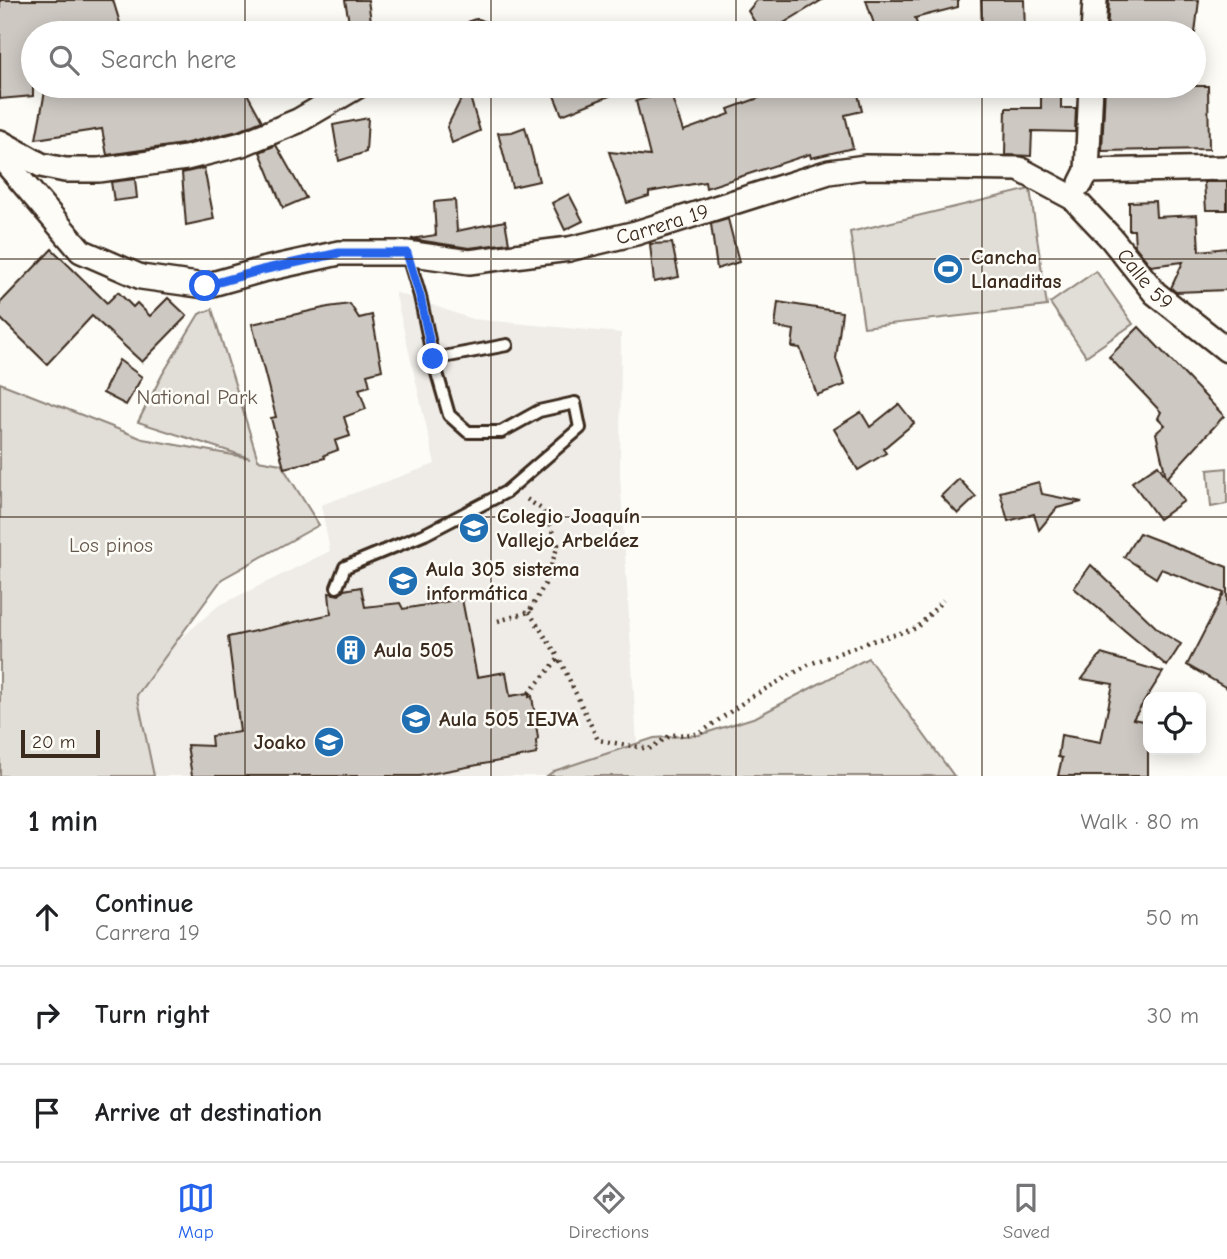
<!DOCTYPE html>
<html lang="en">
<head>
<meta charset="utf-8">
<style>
  body { margin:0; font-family:"Comic Neue",sans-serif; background:#f6f6f6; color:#202124 }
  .controls { position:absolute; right:21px; bottom:21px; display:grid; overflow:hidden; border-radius:14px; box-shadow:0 4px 18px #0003 }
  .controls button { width:63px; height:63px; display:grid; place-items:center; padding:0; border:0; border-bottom:2px solid #e0e0e0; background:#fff; color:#202124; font:35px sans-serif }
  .scale { position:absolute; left:21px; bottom:18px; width:79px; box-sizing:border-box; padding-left:7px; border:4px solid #3b2a1e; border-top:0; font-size:19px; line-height:24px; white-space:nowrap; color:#3b2a1e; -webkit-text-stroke:5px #fdfcf7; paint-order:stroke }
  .stop { position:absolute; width:21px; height:21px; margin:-16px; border:5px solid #2563eb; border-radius:50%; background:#fff }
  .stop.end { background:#2563eb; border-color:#fff; box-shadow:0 2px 7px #0008 }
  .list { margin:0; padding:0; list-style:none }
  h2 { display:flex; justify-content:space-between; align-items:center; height:91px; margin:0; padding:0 28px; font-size:30px }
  h2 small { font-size:23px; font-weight:400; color:#757577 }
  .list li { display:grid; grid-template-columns:46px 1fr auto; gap:21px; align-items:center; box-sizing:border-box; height:98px; padding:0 28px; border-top:2px solid #e0e0e0 }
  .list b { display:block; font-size:26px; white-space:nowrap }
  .list p { margin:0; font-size:23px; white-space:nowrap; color:#757577 }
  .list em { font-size:23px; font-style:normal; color:#757577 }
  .icon { flex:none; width:38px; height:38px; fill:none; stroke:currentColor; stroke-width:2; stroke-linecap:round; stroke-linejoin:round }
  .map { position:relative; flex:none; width:1227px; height:776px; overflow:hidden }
  .search { position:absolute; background:#fff; box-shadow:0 4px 18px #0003; left:21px; right:21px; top:21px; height:77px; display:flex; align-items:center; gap:18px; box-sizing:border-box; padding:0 24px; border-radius:38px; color:#757577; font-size:26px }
  .sheet { height:385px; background:#fff }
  nav { display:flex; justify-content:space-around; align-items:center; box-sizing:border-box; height:98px; border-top:2px solid #e0e0e0; background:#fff; font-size:19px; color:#757577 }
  nav a { display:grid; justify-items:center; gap:4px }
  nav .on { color:#2563eb }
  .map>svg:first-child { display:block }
  .built { fill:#efece7 }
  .green { fill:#e1ded7; stroke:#8e847a; stroke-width:2 }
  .building { fill:#cdc8c2; stroke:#3b2a1e; stroke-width:2 }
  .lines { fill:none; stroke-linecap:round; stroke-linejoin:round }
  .lane-casing { stroke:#3b2a1e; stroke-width:16 }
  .street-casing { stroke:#3b2a1e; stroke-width:28 }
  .path { stroke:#3b2a1e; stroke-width:4.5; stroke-dasharray:2 5; stroke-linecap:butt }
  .lane { stroke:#fdfcf7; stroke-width:10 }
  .street { stroke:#fdfcf7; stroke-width:23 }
  .route { stroke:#2563eb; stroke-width:9 }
  .grid { fill:none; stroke:#3b2a1e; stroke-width:2; stroke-opacity:0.55 }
  .labels { text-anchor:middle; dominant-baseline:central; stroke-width:5; stroke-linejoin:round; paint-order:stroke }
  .street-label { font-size:21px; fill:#3b2a1e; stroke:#fdfcf7 }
  .poi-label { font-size:21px; font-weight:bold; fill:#3b2a1e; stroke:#fdfcf7; text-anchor:start }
  .park-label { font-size:21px; fill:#64574c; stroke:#fdfcf7 }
</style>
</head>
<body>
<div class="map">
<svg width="1227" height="776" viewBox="0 0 1227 776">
  <rect width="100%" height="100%" fill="#fdfcf7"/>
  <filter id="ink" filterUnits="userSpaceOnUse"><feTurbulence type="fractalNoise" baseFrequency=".0143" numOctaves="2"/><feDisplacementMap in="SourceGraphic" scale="14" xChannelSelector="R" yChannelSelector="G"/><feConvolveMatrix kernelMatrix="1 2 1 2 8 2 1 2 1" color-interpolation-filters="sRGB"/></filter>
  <g filter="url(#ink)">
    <!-- built -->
    <polygon class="built" points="395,292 472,319 621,333 620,475 639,776 23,776 218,606 330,551 321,505 435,464"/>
    <!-- green -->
    <g class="green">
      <polygon points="1030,189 1047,306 864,327 850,232"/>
      <polygon points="1096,271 1133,324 1086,356 1050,303"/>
      <polygon points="212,309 258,460 281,464 319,525 222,579 137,695 154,776 0,776 0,383 143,439 250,458 138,422 162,375 199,314"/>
      <polygon points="1227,468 1227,504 1211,507 1208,470"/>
      <polygon points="868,658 954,776 547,776 554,771 654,738 699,735 756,717"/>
    </g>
    <!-- building -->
    <g class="building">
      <polygon points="0,0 113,0 123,33 33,33 33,96 0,99"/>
      <polygon points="345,0 368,0 372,28 351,33"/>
      <polygon points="757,0 822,0 772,30 769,26 761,32 748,11"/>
      <polygon points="866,0 958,0 958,7 915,18 920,33 877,33"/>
      <polygon points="981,0 1024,0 1025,33 982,33"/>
      <polygon points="1109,0 1199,0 1195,33 1107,33"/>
      <polygon points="46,86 243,86 262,121 238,131 183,144 107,155 102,129 36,139"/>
      <polygon points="550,86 632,86 632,87 562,115"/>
      <polygon points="792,86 856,86 862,111 845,115 853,148 811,158 810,154 706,188 705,182 649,192 649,196 627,203 609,152 650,156 636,101 670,92 683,131 730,114 728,109"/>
      <polygon points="1041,86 1061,86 1061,108 1076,108 1075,132 1032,131 1031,156 1005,155 1006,108 1041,108"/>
      <polygon points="1105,86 1208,86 1209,149 1102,151"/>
      <polygon points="467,87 480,131 452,143 447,127"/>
      <polygon points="368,118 366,152 339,161 333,125"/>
      <polygon points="525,127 539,181 512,187 498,133 512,132"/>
      <polygon points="276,145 306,198 283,208 260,152"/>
      <polygon points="204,168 214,219 186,225 182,173"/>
      <polygon points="135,179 137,198 114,201 111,182"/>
      <polygon points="1204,182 1227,182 1227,210 1206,210"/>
      <polygon points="569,194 583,221 565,230 552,203"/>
      <polygon points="455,200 457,231 505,221 509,243 469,248 411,239 436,235 434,202"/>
      <polygon points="1155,201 1156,217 1197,215 1199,251 1227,248 1227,290 1176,292 1171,288 1183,262 1151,266 1135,246 1134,230 1129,230 1129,202"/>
      <polygon points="728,219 739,262 717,269 711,224"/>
      <polygon points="672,243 679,277 654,282 650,244"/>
      <polygon points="52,249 107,303 118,292 133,307 137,303 150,316 168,298 187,316 142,362 92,316 47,364 0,318 0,303"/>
      <polygon points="778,302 842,312 836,359 845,385 817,395 800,348 792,347 794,330 775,327"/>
      <polygon points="350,304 359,318 372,315 382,370 367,374 370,386 359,389 366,409 344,417 350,436 335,441 338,450 324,455 325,458 284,468 271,418 276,417 252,324 328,307"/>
      <polygon points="1139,327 1224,416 1167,478 1184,501 1159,519 1132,482 1158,465 1166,477 1156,433 1165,425 1158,418 1161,412 1109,357"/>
      <polygon points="119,360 142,377 126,405 103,393"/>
      <polygon points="899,404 914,423 883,449 886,453 858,470 834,429 861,412 870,427"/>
      <polygon points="959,479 976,497 958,514 941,496"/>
      <polygon points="1039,482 1042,494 1082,502 1057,508 1039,530 1034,514 1008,521 1000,492"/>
      <polygon points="1139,533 1227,567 1227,688 1187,665 1224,593 1161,569 1156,578 1124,557"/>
      <polygon points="1091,565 1161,632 1181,644 1167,666 1074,588"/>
      <polygon points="361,587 365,607 400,603 403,609 462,599 477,677 506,672 510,696 529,693 529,697 532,696 538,738 536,741 537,754 419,776 192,776 187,745 212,746 211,736 240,732 228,637 331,614 329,593 339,595 344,590"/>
      <polygon points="1101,654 1163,672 1133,719 1148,722 1148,776 1058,776 1062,758 1058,757 1061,735 1101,742 1113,684 1082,679"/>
    </g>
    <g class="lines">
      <!-- lane casing -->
      <g class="lane-casing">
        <g id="lane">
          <polyline points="433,359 507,345"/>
          <polyline points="337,587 345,567 425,534 506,492 580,428 575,403 539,411 501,432 468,432 449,415 433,359 420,296 407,253"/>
        </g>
      </g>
      <!-- street casing -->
      <g class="street-casing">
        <g id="street">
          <polyline points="475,33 477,32"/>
          <polyline points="1093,33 1095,0"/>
          <polyline points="0,142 41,165 65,170 99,170 186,158 242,144 298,121 358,86"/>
          <path id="s1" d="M0,156L81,251L141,277L205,286L262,270L339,253H407L469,262L569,249L636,233L829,172L865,167L1019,169L1073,198L1111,238L1155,293L1227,350"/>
          <polyline points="1087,171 1227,168"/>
          <polyline points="1081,183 1087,171 1091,86"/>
        </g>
      </g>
      <!-- path -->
      <g class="path">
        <polyline points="529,612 559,658"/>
        <polyline points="498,621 529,612 545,584 558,545 543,510 525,498"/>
        <polyline points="529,693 559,658 598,740 649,749 671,735 699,734 751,697 810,664 866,643 917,628 943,600"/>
      </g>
      <!-- lane -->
      <use href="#lane" class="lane"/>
      <!-- street -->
      <use href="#street" class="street"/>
    </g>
  </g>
  <g class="lines" filter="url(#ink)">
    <!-- route -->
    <polyline class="route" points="205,286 262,270 339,253 407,253 420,296 433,359"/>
  </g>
  <!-- grid -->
  <path class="grid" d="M245,0V33M491,0V33M736,0V33M982,0V33M245,86V776M491,86V776M736,86V776M982,86V776M0,259H1227M0,517H1227"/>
  <!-- icons -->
  <defs>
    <g id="stadium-disc" transform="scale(1.575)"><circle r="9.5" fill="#1f6fb2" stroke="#fdfcf7"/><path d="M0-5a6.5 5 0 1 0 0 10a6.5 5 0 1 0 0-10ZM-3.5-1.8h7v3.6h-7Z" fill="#fff"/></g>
    <g id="school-disc" transform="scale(1.575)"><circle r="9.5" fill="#1f6fb2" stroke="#fdfcf7"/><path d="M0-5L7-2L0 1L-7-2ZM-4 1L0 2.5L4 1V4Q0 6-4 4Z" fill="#fff"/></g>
    <g id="university-disc" transform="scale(1.575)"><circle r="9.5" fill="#1f6fb2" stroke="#fdfcf7"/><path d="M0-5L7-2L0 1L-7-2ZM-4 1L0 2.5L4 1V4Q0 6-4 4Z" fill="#fff"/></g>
    <g id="building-disc" transform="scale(1.575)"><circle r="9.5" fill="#1f6fb2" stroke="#fdfcf7"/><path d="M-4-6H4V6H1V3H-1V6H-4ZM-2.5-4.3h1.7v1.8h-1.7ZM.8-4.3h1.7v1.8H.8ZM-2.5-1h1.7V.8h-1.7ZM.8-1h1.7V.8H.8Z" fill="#fff"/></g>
  </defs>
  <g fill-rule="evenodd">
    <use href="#stadium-disc" x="948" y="269"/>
    <use href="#school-disc" x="474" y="528"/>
    <use href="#university-disc" x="403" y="581"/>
    <use href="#building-disc" x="351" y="650"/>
    <use href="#university-disc" x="416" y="719"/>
    <use href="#school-disc" x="329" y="742"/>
  </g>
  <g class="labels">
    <!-- street labels -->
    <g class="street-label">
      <text stroke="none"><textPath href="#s1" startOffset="721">Carrera 19</textPath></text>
      <text stroke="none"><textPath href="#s1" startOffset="1256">Calle 59</textPath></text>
    </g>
    <!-- poi labels -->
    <g class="poi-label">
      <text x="971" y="257">Cancha<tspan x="971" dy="24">Llanaditas</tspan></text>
      <text x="497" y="516">Colegio Joaquín<tspan x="497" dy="24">Vallejo Arbeláez</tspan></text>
      <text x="426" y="569">Aula 305 sistema<tspan x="426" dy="24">informática</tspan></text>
      <text x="374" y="650">Aula 505</text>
      <text x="439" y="719">Aula 505 IEJVA</text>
      <text x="306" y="742" text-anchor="end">Joako</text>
    </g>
    <!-- park labels -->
    <g class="park-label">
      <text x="197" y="397">National Park</text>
      <text x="111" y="545">Los pinos</text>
    </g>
  </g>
</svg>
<div class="controls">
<button><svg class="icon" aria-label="locate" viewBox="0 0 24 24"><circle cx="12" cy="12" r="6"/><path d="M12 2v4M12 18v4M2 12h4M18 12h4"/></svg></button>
</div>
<div class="scale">20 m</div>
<div class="stop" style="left:205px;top:286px"></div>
<div class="stop end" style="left:433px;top:359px"></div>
<div class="search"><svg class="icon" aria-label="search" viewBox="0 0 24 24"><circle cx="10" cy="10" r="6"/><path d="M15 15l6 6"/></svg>Search here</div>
</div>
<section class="sheet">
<h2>1 min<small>Walk · 80 m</small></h2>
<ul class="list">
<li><svg class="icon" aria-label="ahead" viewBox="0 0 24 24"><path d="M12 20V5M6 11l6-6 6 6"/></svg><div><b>Continue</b><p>Carrera 19</p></div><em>50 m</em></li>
<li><svg class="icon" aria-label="right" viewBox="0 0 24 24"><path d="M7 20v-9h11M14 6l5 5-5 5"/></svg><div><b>Turn right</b></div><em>30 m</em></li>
<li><svg class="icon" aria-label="arrive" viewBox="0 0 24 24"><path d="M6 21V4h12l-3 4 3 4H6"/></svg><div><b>Arrive at destination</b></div></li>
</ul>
</section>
<nav>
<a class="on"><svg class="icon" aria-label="map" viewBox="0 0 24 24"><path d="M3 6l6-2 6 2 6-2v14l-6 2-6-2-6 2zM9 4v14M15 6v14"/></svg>Map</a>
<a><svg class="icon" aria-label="directions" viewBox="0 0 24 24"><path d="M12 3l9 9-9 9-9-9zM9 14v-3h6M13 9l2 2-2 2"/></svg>Directions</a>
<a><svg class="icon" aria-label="saved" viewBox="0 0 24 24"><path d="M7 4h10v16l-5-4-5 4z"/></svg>Saved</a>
</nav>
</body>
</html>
